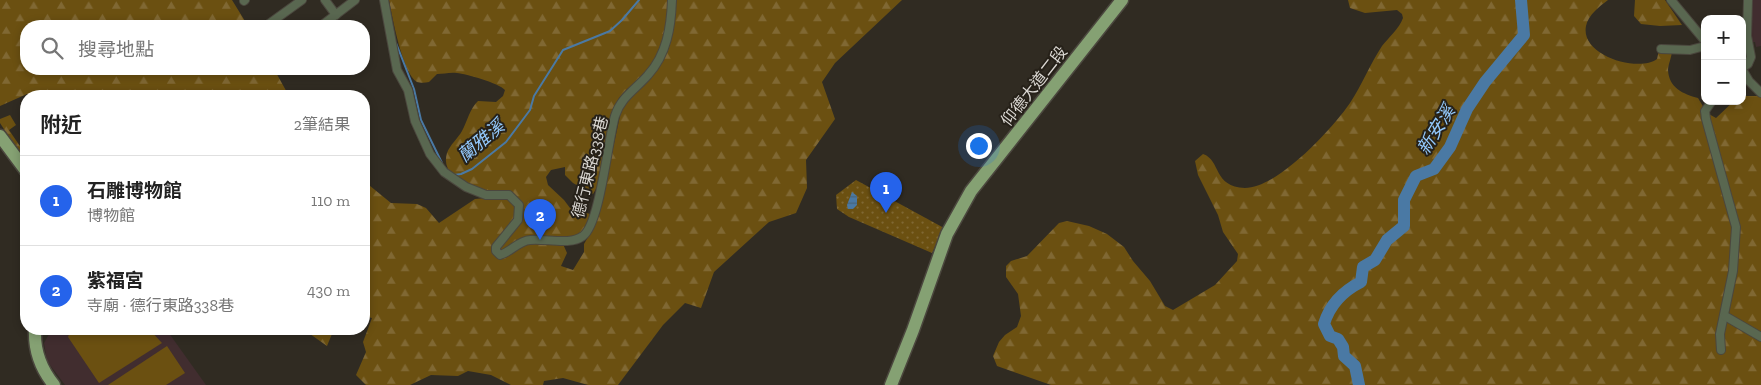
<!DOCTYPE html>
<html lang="zh-TW">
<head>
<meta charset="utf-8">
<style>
  body { margin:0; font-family:"Zilla Slab","Noto Sans TC",serif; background:#f6f6f6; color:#222 }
  .controls { position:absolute; right:15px; top:15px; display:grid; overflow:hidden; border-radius:10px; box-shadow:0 2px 8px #0003 }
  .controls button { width:45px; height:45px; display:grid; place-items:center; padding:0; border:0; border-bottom:1px solid #e0e0e0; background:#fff; color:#222; font:25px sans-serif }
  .you { position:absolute; left:978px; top:145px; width:18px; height:18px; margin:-12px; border:4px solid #fff; border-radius:50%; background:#1a73e8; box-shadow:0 0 0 8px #1a73e833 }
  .badge { display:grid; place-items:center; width:32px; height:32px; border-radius:50%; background:#2563eb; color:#fff; font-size:16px; font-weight:700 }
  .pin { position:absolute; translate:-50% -41px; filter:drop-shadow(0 1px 2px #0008) }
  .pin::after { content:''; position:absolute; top:26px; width:18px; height:15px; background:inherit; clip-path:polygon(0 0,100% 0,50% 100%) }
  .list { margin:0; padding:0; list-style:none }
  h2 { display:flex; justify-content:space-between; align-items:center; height:65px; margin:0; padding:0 20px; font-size:21px }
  h2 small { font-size:16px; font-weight:400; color:#767676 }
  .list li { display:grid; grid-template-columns:32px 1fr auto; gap:15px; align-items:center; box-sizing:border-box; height:90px; padding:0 20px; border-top:1px solid #e0e0e0 }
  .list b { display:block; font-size:19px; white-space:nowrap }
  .list p { margin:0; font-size:16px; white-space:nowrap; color:#767676 }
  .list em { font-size:16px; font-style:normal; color:#767676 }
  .icon { flex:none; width:28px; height:28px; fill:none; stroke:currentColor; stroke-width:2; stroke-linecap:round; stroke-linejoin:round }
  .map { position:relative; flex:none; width:1761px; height:385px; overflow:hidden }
  .search { position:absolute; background:#fff; box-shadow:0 2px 8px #0003; left:20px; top:20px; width:350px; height:55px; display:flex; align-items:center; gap:12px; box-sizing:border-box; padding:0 18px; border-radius:20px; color:#767676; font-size:19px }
  .panel { position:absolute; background:#fff; box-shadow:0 2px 8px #0003; left:20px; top:90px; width:350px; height:245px; border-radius:20px }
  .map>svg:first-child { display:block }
  .education { fill:#412d2f }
  .forest { fill:url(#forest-firs) }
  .park { fill:url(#park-dots) }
  .pitch { fill:#6b5011 }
  .water { fill:url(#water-rules) }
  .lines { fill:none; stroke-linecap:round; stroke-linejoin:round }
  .stream { stroke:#4a79a4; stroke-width:2 }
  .river { stroke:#4a79a4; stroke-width:12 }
  .minor-casing { stroke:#4b473e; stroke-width:10 }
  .primary-casing { stroke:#4b473e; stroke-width:15 }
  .minor { stroke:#596750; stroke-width:8 }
  .primary { stroke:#85a173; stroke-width:12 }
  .labels { text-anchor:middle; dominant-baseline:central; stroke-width:4; stroke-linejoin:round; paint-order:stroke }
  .street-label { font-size:16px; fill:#dbd8d3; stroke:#262119 }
  .water-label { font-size:18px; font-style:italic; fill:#94cafe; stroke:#262119 }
</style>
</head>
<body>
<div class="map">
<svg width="1761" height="385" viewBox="0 0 1761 385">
  <defs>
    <pattern id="forest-firs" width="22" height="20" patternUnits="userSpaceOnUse" patternTransform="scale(1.25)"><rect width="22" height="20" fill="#6b5011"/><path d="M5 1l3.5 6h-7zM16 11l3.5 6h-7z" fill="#806833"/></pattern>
    <pattern id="park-dots" width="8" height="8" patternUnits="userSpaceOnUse" patternTransform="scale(1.25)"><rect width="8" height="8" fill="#6b5011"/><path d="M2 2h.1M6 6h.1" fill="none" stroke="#806833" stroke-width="1.8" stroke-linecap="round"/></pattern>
    <pattern id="water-rules" width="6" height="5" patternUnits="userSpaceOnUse" patternTransform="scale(1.25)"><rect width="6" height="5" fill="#4a79a4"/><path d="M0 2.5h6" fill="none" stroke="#47637c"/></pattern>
  </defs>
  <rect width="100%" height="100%" fill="#302b22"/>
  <!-- education -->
  <g class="education">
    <polygon points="1751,0 1761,0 1761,46 1756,47 1755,42 1750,42"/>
    <polygon points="52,329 166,329 206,385 65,385 47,361 44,343"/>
  </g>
  <!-- forest -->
  <g class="forest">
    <polygon points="0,0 232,0 248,26 26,26 26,69 274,69 289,96 63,96 27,94 0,106"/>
    <path d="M389,0H668C669,25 663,53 647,72C635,87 623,86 614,108C604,131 607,174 593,194L573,183L565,175V167L551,170L546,177L548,185L564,200L570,208L590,214C583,252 550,230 525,238C517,240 509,248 502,252L498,251C510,235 530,218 517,198C497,194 437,185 447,153C450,145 458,138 462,131C467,122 470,108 478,101L496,102L503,96L505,90C499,83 466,74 457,73C450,72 443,74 437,74L429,82C425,83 420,83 417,82C403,75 392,16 389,0Z"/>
    <polygon points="674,0 902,0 835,63 822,82 835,119 806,160 807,188 796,213 769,222 714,272 701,308 685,303 663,325 618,385 588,385 563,378 544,381 543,385 511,385 491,375 468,371 458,376 431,375 410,385 366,385 356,375 366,352 363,342 372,318 364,316 364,181 391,203 417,204 426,208 439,223 475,199 506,196 515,204 516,218 494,253 537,242 563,244 567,253 561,266 573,270 584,252 584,244 591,232 602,200 621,111 669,45 674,22"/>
    <path d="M1348,0H1608C1600,6 1588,15 1586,26C1580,55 1638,73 1657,59L1659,50H1672C1672,57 1668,64 1668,70C1669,88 1683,94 1698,98L1707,113L1716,118L1734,101H1742V96H1761V385H1051L997,366L993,356L999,342L1005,335L1017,327L1021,316L1018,294L1006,277V266L1011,261L1027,256L1059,223L1067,221L1089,226L1107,234L1124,247L1133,261L1150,281L1165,306L1173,310L1215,285L1237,261L1238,254L1223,232L1218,215L1198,175L1195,161L1203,154C1221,160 1213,187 1245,188C1278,188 1333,128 1350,103C1362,85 1370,64 1382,46C1389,37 1399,29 1403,18L1402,14L1397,10L1365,13L1350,8Z"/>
    <polygon points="1635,0 1665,0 1682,25 1660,26 1641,24 1634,16"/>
    <polygon points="10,115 16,125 9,130 26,155 26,163 0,123 0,119"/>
    <polygon points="303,329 334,329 327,346"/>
  </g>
  <!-- park -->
  <polygon class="park" points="856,180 944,228 932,253 849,217 837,209 836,195"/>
  <!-- pitch -->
  <g class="pitch">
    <polygon points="71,329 149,329 162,343 99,383 68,337"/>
    <polygon points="167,346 185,373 166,385 108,385"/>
  </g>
  <!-- water -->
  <polygon class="water" points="852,192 857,196 857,205 853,209 848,209 847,205"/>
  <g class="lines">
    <!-- stream -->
    <g class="stream">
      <polyline points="396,43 414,89 421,120 442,163"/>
      <polyline points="454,175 461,174 472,169 506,142 530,110 534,96 563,50 610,31 622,20 639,0"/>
    </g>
    <!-- river -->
    <path class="river" d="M1359,385L1355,366L1344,356L1343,347L1338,339L1330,336L1324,324C1330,304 1343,291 1361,282L1363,267L1375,260L1387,240L1404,226V200L1416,176L1434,169L1450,147L1467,109L1485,82L1524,35L1521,0"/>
    <!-- minor casing -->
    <g class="minor-casing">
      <g id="minor">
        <polyline points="325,0 336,15"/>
        <path d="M384,0L397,70L408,90L415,121L430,154L444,172L466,187L486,195H509L519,205L518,220L496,247V251L500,255C511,252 518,241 530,240C545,238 570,246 583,236C600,224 608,139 615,116C621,97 636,89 648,75C667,54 671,27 672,0"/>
        <polyline points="1671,0 1705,41"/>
        <polyline points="244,1 245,0"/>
        <polyline points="266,26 302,0"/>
        <polyline points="321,26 355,0"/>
        <polyline points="1661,49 1690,50 1705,46"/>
        <polyline points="1742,68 1748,64 1751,57 1747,36 1748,0"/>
        <polyline points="1742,69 1749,81 1761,93"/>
        <polyline points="1712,101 1705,111 1706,119 1736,227 1733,271 1720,334 1721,350"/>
        <polyline points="1725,316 1761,337"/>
      </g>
    </g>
    <!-- primary casing -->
    <g class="primary-casing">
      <g id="primary">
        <polyline points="0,136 26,171"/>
        <path d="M35,329C34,349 41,369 54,385"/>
        <polyline points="891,385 913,330 947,234 971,191 1122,0"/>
      </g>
    </g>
    <!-- minor -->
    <use href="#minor" class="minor"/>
    <!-- primary -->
    <use href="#primary" class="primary"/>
  </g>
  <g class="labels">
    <!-- street labels -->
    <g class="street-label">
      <text transform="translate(1034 86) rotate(-52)">仰德大道二段</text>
      <text transform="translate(590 167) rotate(-76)">德行東路338巷</text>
    </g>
    <!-- water labels -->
    <g class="water-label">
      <text transform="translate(1436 130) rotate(-58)">新安溪</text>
      <text transform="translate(481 141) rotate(-40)">蘭雅溪</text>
    </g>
  </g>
</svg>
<div class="controls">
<button>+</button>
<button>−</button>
</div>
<div class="you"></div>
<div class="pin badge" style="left:886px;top:213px">1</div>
<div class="pin badge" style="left:540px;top:240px">2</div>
<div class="search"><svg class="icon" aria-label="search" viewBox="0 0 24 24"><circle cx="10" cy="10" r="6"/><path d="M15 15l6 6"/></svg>搜尋地點</div>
<section class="panel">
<h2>附近<small>2筆結果</small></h2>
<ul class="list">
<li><span class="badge">1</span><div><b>石雕博物館</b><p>博物館</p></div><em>110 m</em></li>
<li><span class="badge">2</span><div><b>紫福宮</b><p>寺廟 · 德行東路338巷</p></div><em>430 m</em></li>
</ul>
</section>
</div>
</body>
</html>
